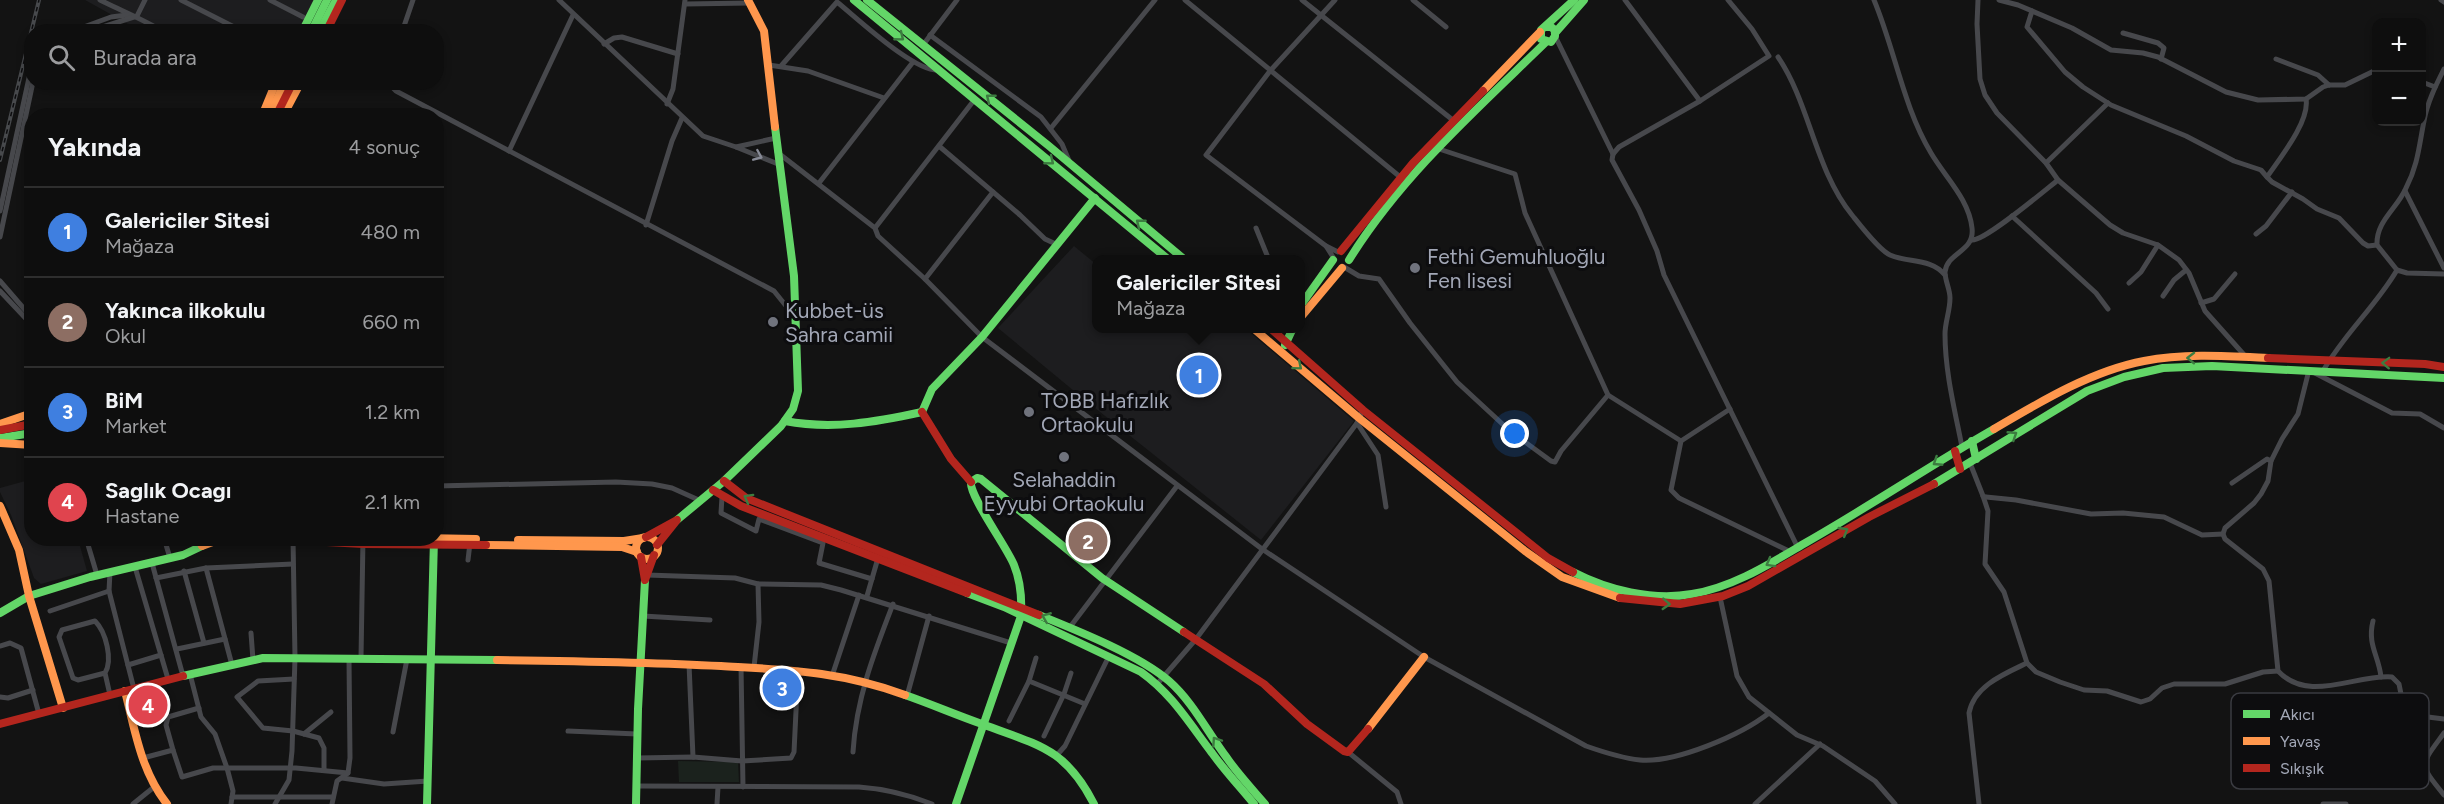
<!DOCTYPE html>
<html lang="tr">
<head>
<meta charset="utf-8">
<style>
  body { margin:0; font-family:Figtree,sans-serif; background:#171717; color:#f1f3f6 }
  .controls { position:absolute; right:18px; top:18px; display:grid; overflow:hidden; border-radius:12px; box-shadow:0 3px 9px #0003 }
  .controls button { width:54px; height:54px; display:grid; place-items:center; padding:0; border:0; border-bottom:2px solid #2e2e2e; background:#0e0e0e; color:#f1f3f6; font:30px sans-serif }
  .you { position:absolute; left:1515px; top:434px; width:21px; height:21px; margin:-15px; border:4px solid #fff; border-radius:50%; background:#1a73e8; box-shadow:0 0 0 9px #1a73e833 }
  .badge { display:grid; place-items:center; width:39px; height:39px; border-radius:50%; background:#b45309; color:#fff; font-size:20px; font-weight:700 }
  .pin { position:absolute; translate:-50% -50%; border:3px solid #fff; box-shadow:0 2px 6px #0006 }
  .popup { position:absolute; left:1092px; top:255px; width:213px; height:78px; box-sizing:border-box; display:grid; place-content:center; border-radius:12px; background:#0e0e0e; filter:drop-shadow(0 2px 4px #0005); font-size:20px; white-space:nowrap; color:#9b9c9e }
  .popup b { font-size:22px; color:#f1f3f6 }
  .popup::after { content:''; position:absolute; left:50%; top:100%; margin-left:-12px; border:12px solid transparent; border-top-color:#0e0e0e }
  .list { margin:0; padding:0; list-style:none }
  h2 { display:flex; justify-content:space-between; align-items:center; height:78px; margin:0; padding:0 24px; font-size:26px }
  h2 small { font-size:20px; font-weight:400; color:#9b9c9e }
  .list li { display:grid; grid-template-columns:39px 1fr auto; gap:18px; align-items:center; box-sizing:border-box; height:90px; padding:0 24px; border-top:2px solid #2e2e2e }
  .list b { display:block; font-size:22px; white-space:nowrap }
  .list p { margin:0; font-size:20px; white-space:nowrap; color:#9b9c9e }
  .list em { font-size:20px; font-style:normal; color:#9b9c9e }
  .icon { flex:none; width:33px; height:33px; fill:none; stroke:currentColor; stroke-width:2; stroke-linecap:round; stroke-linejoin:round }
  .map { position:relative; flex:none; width:2444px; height:804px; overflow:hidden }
  .search { position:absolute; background:#0e0e0e; box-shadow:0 3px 9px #0003; left:24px; top:24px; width:420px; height:66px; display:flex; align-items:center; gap:15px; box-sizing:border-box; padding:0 21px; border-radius:24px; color:#9b9c9e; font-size:22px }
  .panel { position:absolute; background:#0e0e0e; box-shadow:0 3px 9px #0003; left:24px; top:108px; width:420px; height:438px; border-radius:24px }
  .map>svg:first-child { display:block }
  .built { fill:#1d1d1f }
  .green { fill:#1b221d }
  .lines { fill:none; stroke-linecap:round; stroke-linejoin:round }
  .street { stroke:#47484c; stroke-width:5 }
  .fast { stroke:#63d668; stroke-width:8 }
  .slow { stroke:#ff974d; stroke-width:8 }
  .jam { stroke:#b3261e; stroke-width:8 }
  .rail-casing { stroke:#47494c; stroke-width:4 }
  .rail { stroke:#0d0d0f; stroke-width:1.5; stroke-dasharray:4.5; stroke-linecap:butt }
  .oneway { stroke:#3c7c40 }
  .oneway2 { stroke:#878a96 }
  .poi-dot { fill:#70737d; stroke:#0d0d0f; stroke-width:2 }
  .labels { text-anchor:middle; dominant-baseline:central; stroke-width:6; stroke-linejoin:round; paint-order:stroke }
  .poi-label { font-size:21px; fill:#a2a7b6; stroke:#0d0d0f; text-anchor:start }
  .key { fill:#0d0d0f; stroke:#3a3b41; stroke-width:1.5 }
  .key-label { font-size:16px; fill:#a2a7b6 }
</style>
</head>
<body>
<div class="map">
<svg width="2444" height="804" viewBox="0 0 2444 804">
  <rect width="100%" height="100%" fill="#131313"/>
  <!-- built -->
  <g class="built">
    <polygon points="85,0 316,0 299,32 141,31"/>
    <polygon points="1074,246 1097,265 1097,328 1246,329 1354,421 1261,540 1085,400 998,328"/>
    <polygon points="29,480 31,492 32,538 78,539 87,571 41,584 34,578 11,515 0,492 0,488"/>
  </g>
  <!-- green -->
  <polygon class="green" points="678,761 738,762 739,782 679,782"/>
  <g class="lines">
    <!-- street -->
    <g class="street">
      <path d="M100,0C122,11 143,19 164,32"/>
      <polyline points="181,0 244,32"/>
      <polyline points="270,0 303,17"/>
      <polyline points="559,0 703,136 736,147"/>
      <polyline points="1185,0 1399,176"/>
      <polyline points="1302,0 1454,121"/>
      <polyline points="1413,0 1446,27"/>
      <polyline points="1625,0 1700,101 1769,56 1752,29 1728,0"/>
      <path d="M1874,0C1895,50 1903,106 1931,153C1945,177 1969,199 1972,228C1975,252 1947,252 1945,272C1945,281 1950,289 1950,298C1950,311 1945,322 1945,334C1945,372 1955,411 1962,447"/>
      <polyline points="1978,0 1977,24 1980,79 1985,95 1997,113 2046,163 2058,180 2110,225 2123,233 2158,245 2179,260 2189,273 2205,311 2246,357"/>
      <polyline points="1999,0 2018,5 2072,28 2111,50 2143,53 2158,57 2226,92 2258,100 2306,99 2323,87 2329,85 2345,85 2376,70"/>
      <polyline points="2441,0 2444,2"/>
      <polyline points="685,4 750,3"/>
      <polyline points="2032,11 2027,27 2065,72 2083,87 2111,105 2186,136 2234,161 2261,170 2267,177"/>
      <polyline points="70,32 111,17 127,15"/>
      <polyline points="87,32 137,16 145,0"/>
      <polyline points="402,32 413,0"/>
      <polyline points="2123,33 2158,43 2164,48 2161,59"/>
      <polyline points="930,35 1041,117 1062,144 1070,163"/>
      <polyline points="1555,36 1613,154"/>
      <polyline points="604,44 614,38 622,37 678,54"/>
      <polyline points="923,45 957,0"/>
      <path d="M1778,57C1810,104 1815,170 1852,215C1860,225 1879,250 1890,255C1908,263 1931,258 1945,275"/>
      <polyline points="2276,59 2318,75 2329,85"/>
      <polyline points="769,65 808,71 884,98"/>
      <path d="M781,66L837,2C857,18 916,74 940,70"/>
      <polyline points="259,82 266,86"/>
      <polyline points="387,82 396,91 774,291 795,317"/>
      <polyline points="2422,82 2435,87"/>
      <path d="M2306,99C2310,121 2280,158 2267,177L2272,182L2303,199L2317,209L2339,218L2363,243L2368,246L2377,245"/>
      <polyline points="1700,101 1619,147 1613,154 1612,160 1639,210 1657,251 1664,275 1798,548"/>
      <polyline points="667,104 673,89 685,0"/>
      <polyline points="287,110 302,116"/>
      <polyline points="1051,128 1155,0"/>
      <polyline points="776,138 736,147 778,164"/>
      <polyline points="939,146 1020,215 1045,239 1058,245"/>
      <polyline points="1436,148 1515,174 1525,213 1608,395 1681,441"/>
      <polyline points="509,151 573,15"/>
      <path d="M777,152L875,228L878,236L925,279L982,337L1262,549L1424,657L1586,746C1603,752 1621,758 1640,760C1676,763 1741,735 1769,713"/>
      <polyline points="2046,163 2108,103"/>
      <polyline points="819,183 913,62"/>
      <polyline points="436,190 440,192"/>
      <polyline points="2405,191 2444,268"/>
      <polyline points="0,211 32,64"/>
      <polyline points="2012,216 2096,293 2108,309"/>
      <polyline points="646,225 672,141 682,118"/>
      <polyline points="875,228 975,99"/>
      <polyline points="1256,228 1269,260"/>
      <polyline points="2256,234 2266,226 2292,192"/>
      <polyline points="0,237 33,82"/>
      <path d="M1972,240C1985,241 2044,191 2058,180"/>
      <polyline points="1326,246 1206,155 1270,71 1335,0"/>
      <polyline points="1333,257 1326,246 1338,252"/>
      <polyline points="1344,267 1359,276 1379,279 1410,323 1457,382 1510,431 1551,461 1555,462 1561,451 1608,395"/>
      <path d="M2397,270L2377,245C2376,221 2397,209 2406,188C2418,165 2419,146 2424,121C2427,103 2436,85 2444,69"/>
      <polyline points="925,279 993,192"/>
      <polyline points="0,281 32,318"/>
      <polyline points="2129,283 2141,272 2158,245"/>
      <polyline points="0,291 32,325"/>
      <polyline points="2163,296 2174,280 2186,270"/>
      <polyline points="2201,303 2214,299 2235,274"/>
      <path d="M2323,371C2344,334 2376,306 2397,270L2407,273L2444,274"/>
      <polyline points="1730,409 1681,441 1671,490 1679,498 1791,552"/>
      <polyline points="1363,410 1357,423 1378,455 1386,507"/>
      <path d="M2444,428L2420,414L2392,413L2309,370L2298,414L2282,439L2271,461L2268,481L2261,494L2254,503L2225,528L2223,534L2225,539L2263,569L2269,581L2278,671C2309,704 2355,674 2392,677L2399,684L2404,709L2420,716L2444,719"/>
      <polyline points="1970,463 1983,496 1986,497 2016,500 2091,514 2123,513 2164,517 2202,535 2223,534"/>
      <polyline points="2232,483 2267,459 2271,461"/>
      <polyline points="436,486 616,482 652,484 672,488 701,501"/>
      <polyline points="722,497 721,513 756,531 759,519 823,543 819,563 872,579"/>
      <polyline points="86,538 97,575"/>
      <polyline points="164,538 170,558"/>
      <polyline points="468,560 470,543"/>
      <polyline points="152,563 183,676"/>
      <polyline points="135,567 168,679"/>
      <polyline points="206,568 232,665"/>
      <polyline points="184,571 204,643"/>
      <polyline points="110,572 109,591 134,689"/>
      <polyline points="647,575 735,578 758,584"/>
      <polyline points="156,578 206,568 293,564"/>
      <polyline points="867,596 878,558"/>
      <polyline points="1720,597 1737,676 1749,697 1797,735 1823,746 1875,781 1895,804"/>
      <polyline points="50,611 109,591"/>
      <polyline points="643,616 710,620"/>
      <path d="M2373,621C2367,645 2379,656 2381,677"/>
      <polyline points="1070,627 1177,486"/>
      <polyline points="251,633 253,660"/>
      <polyline points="0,646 10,643 21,648 39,714"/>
      <polyline points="177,649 225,639"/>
      <polyline points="361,658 363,538"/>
      <polyline points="2027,663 2036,672 2060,682 2084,690 2107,691 2141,702 2150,699 2162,688 2174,684 2225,684 2263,672 2278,671"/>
      <polyline points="689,664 693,757"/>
      <polyline points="128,665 161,655"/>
      <polyline points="741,666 743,787"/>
      <polyline points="754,667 759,622 758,584 821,585 841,590 1011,643"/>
      <path d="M105,673L78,680L73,678L59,637L62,630L95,621C106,632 113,660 105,673L110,695"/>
      <polyline points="833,673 859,595"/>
      <polyline points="190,674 201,717 215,734 227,768 233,791 231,804"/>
      <polyline points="294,679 258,681 237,697 263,728 293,731 319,738 324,748 324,769"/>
      <polyline points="1029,681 1085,704"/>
      <polyline points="1158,683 1196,639 1357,423"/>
      <polyline points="907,696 929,616"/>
      <polyline points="0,697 8,698 33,690"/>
      <polyline points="1009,721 1029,681 1036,658"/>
      <polyline points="568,731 637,734"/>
      <polyline points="393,732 407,659"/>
      <path d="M2444,733C2420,766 2418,763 2444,795"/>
      <polyline points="304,734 331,712"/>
      <polyline points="1044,736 1064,694 1071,673"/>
      <polyline points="173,750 166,725 168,717 199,708"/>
      <path d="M853,752C856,699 874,653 893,604"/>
      <polyline points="1348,752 1397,792 1401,804"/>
      <polyline points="1057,755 1065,746 1109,656"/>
      <polyline points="143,758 173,750 182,777 213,768 296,768 348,773"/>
      <polyline points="637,758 693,757 742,761 791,758 794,752 798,670"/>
      <polyline points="342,778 384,784 428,781"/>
      <path d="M636,786L859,787C886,789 907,794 932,804"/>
      <polyline points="232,797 333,797"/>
      <polyline points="133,804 154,787"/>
      <polyline points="275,804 289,780 292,751 295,658 293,538"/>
      <polyline points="332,804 337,781 348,773 350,758 349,659"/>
      <polyline points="717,804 718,787"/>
      <polyline points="1755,804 1820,744"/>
      <path d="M1979,804L1969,713C1974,686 2004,674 2027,663L2004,592L1985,564L1988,511L1983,496"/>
      <polyline points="2323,804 2346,804"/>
    </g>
    <!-- fast -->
    <g class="fast">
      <polyline points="854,0 1169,260"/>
      <polyline points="867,0 1049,146 1185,260"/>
      <polyline points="1545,27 1551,27 1555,30 1555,36 1551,42 1541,39 1541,30 1574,0"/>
      <polyline points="302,32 318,0"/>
      <polyline points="311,32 327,0"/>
      <polyline points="319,32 336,0"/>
      <polyline points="1555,33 1584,0"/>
      <path d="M1349,260C1401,176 1476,110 1546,42"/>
      <polyline points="1301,305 1333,260"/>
      <polyline points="1285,345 1293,328"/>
      <path d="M785,421C832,430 876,422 922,412L932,389L982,337L1095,198"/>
      <polyline points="0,438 32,433"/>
      <polyline points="1972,441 1976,459"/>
      <polyline points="1934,484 2087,391 2124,377 2163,368 2212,366 2444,378"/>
      <polyline points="677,520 724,481 781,426 793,409 798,391 794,276 775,127"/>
      <path d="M1573,572C1608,590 1652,601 1692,594C1734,587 1771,563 1807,542C1870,506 1931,465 1994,429"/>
      <path d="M967,593L1004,607L1141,672C1172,694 1189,723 1212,753C1225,771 1240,787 1254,804"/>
      <polyline points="0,613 29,596 90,577 183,555 202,546"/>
      <path d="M1039,615C1076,630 1139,655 1169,681C1193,702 1208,733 1227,758C1238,774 1252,789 1265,804"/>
      <polyline points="183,676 263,658 497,660"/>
      <path d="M905,695C931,704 956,715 982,724C1037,745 1065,747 1094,804"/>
      <polyline points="427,804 434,539"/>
      <polyline points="636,804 638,709 645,580"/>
      <path d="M956,804L1021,616C1022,598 1021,582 1014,565C1007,547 969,496 971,482L977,478L981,479L1102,578L1184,632"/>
    </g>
    <!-- slow -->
    <g class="slow">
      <polyline points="748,0 764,31 775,127"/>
      <polyline points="1483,91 1540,32"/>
      <polyline points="262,116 276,82"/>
      <polyline points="269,116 285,82"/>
      <polyline points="283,116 301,82"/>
      <polyline points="1301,317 1342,268"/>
      <polyline points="1253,328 1359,418 1525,551 1562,577 1620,598"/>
      <polyline points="0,424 32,413"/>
      <path d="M1994,429C2040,402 2091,371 2144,361C2185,353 2227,356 2268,358"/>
      <polyline points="0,443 32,445"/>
      <polyline points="0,506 19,550 29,596 63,708"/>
      <circle cx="647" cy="548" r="11"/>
      <polyline points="208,538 202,546 218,540"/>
      <polyline points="421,538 476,539"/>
      <polyline points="518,540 624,541 643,538"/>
      <polyline points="486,545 622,547 637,552"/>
      <path d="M497,660C572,661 646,662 721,666C789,670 840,671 905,695"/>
      <path d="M125,691C135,731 141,771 167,804"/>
      <polyline points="1368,729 1424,657"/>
    </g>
    <!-- jam -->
    <g class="jam">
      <polyline points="326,32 342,0"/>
      <polyline points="276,116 293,82"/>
      <polyline points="1341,251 1413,163 1483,91"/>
      <polyline points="1270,328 1363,410 1548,558 1573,572"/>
      <polyline points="2268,358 2425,364 2444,367"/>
      <polyline points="922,412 951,459 971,482"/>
      <polyline points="0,430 32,424"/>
      <polyline points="1955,451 1960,469"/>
      <polyline points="724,481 746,498 1039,615"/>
      <polyline points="713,490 741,506 967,593"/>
      <polyline points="646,537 677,520 657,545"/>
      <polyline points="252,538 363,544 486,545"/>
      <polyline points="641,557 645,580 654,555"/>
      <polyline points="1620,598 1680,604 1723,596 1748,586 1869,517 1934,484"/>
      <polyline points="1184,632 1264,684 1307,724 1344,751 1348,752 1368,729"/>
      <polyline points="0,724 183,676"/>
    </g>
    <!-- rail casing -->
    <g class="rail-casing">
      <polyline id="rail" points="0,160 39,0"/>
    </g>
    <!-- rail -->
    <use href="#rail" class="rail"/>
  </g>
  <!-- one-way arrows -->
  <defs><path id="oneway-chevron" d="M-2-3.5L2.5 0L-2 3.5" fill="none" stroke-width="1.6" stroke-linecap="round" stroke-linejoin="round" transform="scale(1.5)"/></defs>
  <g class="oneway">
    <use href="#oneway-chevron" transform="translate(900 37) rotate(39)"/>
    <use href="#oneway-chevron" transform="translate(990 98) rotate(-141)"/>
    <use href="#oneway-chevron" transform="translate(1050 161) rotate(39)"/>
    <use href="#oneway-chevron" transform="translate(1140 223) rotate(-141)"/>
    <use href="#oneway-chevron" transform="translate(2191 358) rotate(-179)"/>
    <use href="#oneway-chevron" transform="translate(2386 363) rotate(-178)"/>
    <use href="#oneway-chevron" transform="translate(1298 366) rotate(40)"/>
    <use href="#oneway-chevron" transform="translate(2013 435) rotate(-33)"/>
    <use href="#oneway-chevron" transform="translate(1937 462) rotate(147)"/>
    <use href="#oneway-chevron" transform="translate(748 498) rotate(-151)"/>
    <use href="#oneway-chevron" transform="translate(1844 531) rotate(-31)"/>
    <use href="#oneway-chevron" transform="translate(1770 563) rotate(151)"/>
    <use href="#oneway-chevron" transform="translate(1666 604) rotate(3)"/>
    <use href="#oneway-chevron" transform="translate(1046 617) rotate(-158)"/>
    <use href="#oneway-chevron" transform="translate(1216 741) rotate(-124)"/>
  </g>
  <use class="oneway2" href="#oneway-chevron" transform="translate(758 156) rotate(23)"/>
  <!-- markers -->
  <g class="poi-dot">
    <circle cx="1415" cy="268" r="6"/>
    <circle cx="773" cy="322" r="6"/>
    <circle cx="1029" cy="412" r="6"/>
    <circle cx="1064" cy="457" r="6"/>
  </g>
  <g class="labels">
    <!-- poi labels -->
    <g class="poi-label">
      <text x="1427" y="256">Fethi Gemuhluoğlu<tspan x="1427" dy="24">Fen lisesi</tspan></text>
      <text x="785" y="310">Kubbet-üs<tspan x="785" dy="24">Sahra camii</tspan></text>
      <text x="1041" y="400">TOBB Hafızlık<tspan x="1041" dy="24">Ortaokulu</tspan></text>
      <text x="1064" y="479" text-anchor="middle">Selahaddin<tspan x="1064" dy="24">Eyyubi Ortaokulu</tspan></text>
    </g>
  </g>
  <!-- legend -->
  <rect x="2231" y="693" width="198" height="96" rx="9" class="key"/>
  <rect x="2243" y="710" width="27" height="8" fill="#63d668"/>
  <rect x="2243" y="737" width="27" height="8" fill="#ff974d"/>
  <rect x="2243" y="764" width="27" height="8" fill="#b3261e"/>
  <g class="key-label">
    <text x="2280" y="720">Akıcı</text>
    <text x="2280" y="747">Yavaş</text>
    <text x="2280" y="774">Sıkışık</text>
  </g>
</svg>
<div class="controls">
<button>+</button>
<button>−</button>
</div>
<div class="you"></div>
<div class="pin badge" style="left:1199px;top:375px;background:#3f7fe0">1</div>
<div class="popup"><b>Galericiler Sitesi</b>Mağaza</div>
<div class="pin badge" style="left:1088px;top:541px;background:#8d6e63">2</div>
<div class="pin badge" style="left:782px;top:688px;background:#3f7fe0">3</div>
<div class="pin badge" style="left:148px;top:705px;background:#e0444e">4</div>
<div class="search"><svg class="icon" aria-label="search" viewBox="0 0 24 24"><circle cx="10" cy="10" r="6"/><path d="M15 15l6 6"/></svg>Burada ara</div>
<section class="panel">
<h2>Yakında<small>4 sonuç</small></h2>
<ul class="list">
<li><span class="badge" style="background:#3f7fe0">1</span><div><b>Galericiler Sitesi</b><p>Mağaza</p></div><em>480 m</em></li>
<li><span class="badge" style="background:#8d6e63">2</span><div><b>Yakınca ilkokulu</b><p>Okul</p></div><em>660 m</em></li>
<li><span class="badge" style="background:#3f7fe0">3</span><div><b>BiM</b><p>Market</p></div><em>1.2 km</em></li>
<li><span class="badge" style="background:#e0444e">4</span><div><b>Saglık Ocagı</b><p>Hastane</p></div><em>2.1 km</em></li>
</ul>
</section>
</div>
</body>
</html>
